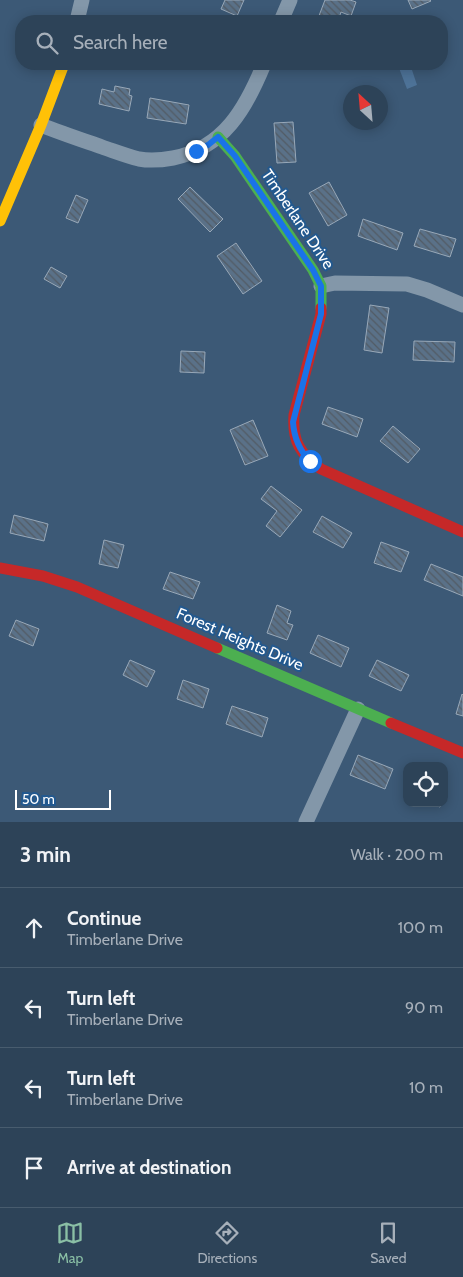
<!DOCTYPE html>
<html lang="en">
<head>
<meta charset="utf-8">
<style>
  body { margin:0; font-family:Cabin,sans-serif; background:#394e61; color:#f1f3f6 }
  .controls { position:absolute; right:15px; bottom:15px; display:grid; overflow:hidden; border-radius:10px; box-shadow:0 2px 12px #0003 }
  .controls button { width:45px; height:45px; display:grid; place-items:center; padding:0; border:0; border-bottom:1px solid #485c6e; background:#2d4358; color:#f1f3f6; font:25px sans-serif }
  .compass { position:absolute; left:343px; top:85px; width:45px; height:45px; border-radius:50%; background:#2d4358; box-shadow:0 2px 12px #0003; rotate:334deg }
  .scale { position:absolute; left:15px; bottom:12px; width:96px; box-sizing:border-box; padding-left:5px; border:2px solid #fff; border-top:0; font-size:14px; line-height:18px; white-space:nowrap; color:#fff; -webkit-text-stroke:4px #23598f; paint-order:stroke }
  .stop { position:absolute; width:15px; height:15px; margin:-11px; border:4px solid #1a73e8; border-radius:50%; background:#fff }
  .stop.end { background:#1a73e8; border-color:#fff; box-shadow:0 1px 5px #0008 }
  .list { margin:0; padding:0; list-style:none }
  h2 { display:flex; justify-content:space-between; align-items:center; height:65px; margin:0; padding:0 20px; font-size:21px }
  h2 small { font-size:16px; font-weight:400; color:#a7b0ba }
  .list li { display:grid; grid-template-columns:32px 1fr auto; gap:15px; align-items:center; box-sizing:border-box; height:80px; padding:0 20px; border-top:1px solid #485c6e }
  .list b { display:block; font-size:19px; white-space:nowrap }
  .list p { margin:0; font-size:16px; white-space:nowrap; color:#a7b0ba }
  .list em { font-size:16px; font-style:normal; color:#a7b0ba }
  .icon { flex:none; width:28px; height:28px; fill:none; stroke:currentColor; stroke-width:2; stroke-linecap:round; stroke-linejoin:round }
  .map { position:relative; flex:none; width:463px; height:822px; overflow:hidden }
  .search { position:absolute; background:#2d4358; box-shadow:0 2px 12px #0003; left:15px; right:15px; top:15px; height:55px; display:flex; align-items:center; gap:12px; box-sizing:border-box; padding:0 18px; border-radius:20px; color:#a7b0ba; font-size:19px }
  .sheet { height:385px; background:#2d4358 }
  nav { display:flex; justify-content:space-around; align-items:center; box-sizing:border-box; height:70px; border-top:1px solid #485c6e; background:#2d4358; font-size:14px; color:#a7b0ba }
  nav a { display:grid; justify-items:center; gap:2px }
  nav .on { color:#8abfa5 }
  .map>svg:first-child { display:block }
  .water { fill:#4d7297 }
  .building { fill:url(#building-back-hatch); stroke:#98a8b8 }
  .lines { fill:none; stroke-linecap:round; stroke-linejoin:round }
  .street { stroke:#8397a9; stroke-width:15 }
  .fast { stroke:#4caf50; stroke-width:11 }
  .slow { stroke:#ffc107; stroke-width:11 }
  .jam { stroke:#c62828; stroke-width:11 }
  .route { stroke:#1a73e8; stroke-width:6 }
  .labels { text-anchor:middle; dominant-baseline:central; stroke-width:4; stroke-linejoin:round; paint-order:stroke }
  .street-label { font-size:16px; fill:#fff; stroke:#23598f }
</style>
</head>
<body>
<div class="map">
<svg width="463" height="822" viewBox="0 0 463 822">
  <defs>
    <pattern id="building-back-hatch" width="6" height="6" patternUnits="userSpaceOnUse" patternTransform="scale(1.25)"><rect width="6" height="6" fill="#5a7188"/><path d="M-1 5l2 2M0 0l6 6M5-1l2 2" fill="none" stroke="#525b64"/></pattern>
  </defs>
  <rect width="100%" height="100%" fill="#3c5976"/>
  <!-- water -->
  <polygon class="water" points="410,64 417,85 407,89 399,68"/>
  <!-- building -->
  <g class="building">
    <polygon points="225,0 244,0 237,16 221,9"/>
    <polygon points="325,0 350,0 356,2 351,16 341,12 338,21 317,21"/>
    <polygon points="408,0 430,0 431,1 412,9"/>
    <polygon points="442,40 446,48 442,50"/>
    <polygon points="205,64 219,64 217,68"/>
    <polygon points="115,86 130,89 129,95 132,96 129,111 99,104 102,89 114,92"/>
    <polygon points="150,98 189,105 186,124 147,118"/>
    <polygon points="293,122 296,162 277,163 274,123"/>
    <polygon points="329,182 347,215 328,226 309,193"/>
    <polygon points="190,187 223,219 210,232 178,199"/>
    <polygon points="76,195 88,200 78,223 66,218"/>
    <polygon points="363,219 403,233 397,250 358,236"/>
    <polygon points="420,229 456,239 450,257 414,246"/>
    <polygon points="236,243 262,281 243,294 217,256"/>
    <polygon points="51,267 67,276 60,288 44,279"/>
    <polygon points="370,305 389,308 382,353 364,350"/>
    <polygon points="414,341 455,342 454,362 413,360"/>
    <polygon points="181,351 205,352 204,373 180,372"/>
    <polygon points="328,407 363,419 357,437 322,424"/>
    <polygon points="253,420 268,456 245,465 230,430"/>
    <polygon points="393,426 420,449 408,463 380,441"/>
    <polygon points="271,486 302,510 280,537 266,526 277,511 261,499"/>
    <polygon points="14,515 48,524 44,541 10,533"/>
    <polygon points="322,516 352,533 343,548 313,532"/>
    <polygon points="104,540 124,545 118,568 99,564"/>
    <polygon points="381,542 409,552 401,572 374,563"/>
    <polygon points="431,564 463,577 463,596 424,580"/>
    <polygon points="170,572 200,582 193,599 163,589"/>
    <polygon points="277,605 291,611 287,623 293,625 287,640 267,633"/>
    <polygon points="16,620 39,629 33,646 9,636"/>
    <polygon points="318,635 349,648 341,667 310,653"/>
    <polygon points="130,660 155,671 147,687 123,675"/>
    <polygon points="377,660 409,675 401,691 369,676"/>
    <polygon points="183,680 209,689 203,708 177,699"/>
    <polygon points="462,694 463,695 463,716 456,714"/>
    <polygon points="232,706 268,718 262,737 226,724"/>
    <polygon points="358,755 393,769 385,789 350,775"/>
    <polygon points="428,803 442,803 440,807"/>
  </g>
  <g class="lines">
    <!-- street -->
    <g class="street">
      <polyline points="77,21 82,0"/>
      <polyline points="281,21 290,0"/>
      <path d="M41,125C61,133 82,140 102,147C114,151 127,156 139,159C150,161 162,160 173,158C224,148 246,108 264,64"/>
      <polyline points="321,286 335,283 407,284 427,290 463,305"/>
      <polyline points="306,822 358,709"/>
    </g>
    <!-- fast -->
    <g class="fast">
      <polyline points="218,137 235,156 313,270 321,286 321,308"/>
      <polyline points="217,648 391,723"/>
    </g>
    <!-- slow -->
    <polyline class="slow" points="0,221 41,125 64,64"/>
    <!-- jam -->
    <g class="jam">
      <path d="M321,308V314L294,415C292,441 300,454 321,469L463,532"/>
      <polyline points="0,568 43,576 77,587 217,648"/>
      <polyline points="391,723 463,753"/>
    </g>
  </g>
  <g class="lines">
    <!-- route -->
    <path class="route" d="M196,151L208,145L218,137L235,156L313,270L321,286V314L293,422C294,438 299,450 310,461"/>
  </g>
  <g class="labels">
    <!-- street labels -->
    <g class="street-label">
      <text transform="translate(298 219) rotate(56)">Timberlane Drive</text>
      <text transform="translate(240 639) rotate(23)">Forest Heights Drive</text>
    </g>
  </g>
</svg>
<div class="controls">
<button><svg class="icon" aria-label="locate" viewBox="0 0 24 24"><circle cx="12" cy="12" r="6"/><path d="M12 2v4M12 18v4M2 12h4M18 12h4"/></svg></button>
</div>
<svg class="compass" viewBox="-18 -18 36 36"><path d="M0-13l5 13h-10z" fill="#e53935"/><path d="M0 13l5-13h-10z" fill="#a7b0ba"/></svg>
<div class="scale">50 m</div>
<div class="stop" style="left:310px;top:461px"></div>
<div class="stop end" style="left:196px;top:151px"></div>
<div class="search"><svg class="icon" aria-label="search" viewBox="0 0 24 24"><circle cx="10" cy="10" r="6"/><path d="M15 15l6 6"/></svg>Search here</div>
</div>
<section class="sheet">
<h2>3 min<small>Walk · 200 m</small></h2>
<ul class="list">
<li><svg class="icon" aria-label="ahead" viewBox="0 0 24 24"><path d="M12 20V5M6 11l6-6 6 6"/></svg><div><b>Continue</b><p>Timberlane Drive</p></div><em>100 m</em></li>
<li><svg class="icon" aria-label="left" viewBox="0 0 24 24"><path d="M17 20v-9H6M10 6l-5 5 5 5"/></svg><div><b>Turn left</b><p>Timberlane Drive</p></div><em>90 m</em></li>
<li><svg class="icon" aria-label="left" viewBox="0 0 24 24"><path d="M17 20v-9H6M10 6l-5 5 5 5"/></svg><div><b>Turn left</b><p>Timberlane Drive</p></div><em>10 m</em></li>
<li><svg class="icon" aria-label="arrive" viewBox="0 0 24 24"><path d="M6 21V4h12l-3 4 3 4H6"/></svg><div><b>Arrive at destination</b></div></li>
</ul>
</section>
<nav>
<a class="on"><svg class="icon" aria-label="map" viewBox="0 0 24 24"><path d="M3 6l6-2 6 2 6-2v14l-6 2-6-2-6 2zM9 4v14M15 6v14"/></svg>Map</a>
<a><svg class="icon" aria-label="directions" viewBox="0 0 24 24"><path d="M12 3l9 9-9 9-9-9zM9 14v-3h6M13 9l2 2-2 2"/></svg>Directions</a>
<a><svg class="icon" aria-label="saved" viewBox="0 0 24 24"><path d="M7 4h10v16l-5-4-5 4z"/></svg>Saved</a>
</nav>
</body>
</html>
